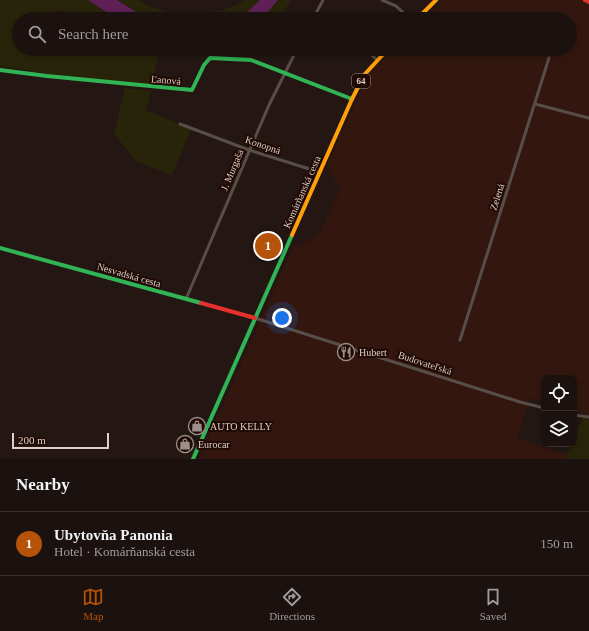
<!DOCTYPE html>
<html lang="en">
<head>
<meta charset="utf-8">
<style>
  body { margin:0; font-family:Georgia,serif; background:#281f1c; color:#f1f3f6 }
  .controls { position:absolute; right:12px; bottom:12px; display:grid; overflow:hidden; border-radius:8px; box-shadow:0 2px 6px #0003 }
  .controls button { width:36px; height:36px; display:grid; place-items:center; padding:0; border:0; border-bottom:1px solid #39312e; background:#1b110e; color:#f1f3f6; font:20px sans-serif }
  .scale { position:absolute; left:12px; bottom:10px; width:97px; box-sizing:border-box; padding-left:4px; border:2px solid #dfcec8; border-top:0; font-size:11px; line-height:14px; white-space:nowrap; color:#dfcec8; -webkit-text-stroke:3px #200a04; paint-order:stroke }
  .you { position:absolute; left:282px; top:318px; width:14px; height:14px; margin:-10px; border:3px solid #fff; border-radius:50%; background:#1a73e8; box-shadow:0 0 0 6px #1a73e833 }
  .badge { display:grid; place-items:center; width:26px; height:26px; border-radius:50%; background:#b45309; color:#fff; font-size:13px; font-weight:700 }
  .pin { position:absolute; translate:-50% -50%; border:2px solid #fff; box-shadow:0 1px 4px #0006 }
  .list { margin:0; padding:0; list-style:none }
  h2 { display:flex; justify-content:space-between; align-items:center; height:52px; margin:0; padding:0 16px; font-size:17px }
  h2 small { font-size:13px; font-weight:400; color:#a09d9e }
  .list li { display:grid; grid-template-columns:26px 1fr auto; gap:12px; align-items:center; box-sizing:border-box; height:64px; padding:0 16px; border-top:1px solid #39312e }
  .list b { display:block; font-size:15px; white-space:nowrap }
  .list p { margin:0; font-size:13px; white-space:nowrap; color:#a09d9e }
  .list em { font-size:13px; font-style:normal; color:#a09d9e }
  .icon { flex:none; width:22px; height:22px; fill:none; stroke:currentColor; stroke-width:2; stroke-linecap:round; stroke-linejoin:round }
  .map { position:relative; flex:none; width:589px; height:459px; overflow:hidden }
  .search { position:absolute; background:#1b110e; box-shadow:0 2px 6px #0003; left:12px; right:12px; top:12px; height:44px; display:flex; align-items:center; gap:10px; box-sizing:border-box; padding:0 14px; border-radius:22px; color:#a09d9e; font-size:15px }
  .sheet { height:116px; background:#1b110e }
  nav { display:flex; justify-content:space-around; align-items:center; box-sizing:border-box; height:56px; border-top:1px solid #39312e; background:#1b110e; font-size:11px; color:#a09d9e }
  nav a { display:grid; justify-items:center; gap:2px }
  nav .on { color:#b45309 }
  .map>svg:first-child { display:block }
  .built { fill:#33170e }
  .green { fill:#272409 }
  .water { fill:#5e2057 }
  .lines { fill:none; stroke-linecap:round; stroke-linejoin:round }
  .street { stroke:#574d49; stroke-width:3 }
  .fast { stroke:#30b455; stroke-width:4 }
  .slow { stroke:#ff9f0a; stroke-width:4 }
  .jam { stroke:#e5322d; stroke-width:4 }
  .labels { text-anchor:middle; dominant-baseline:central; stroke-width:4; stroke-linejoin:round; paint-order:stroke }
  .shield { fill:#200a04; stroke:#a6938d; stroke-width:1 }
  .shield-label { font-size:9px; font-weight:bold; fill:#dfcec8 }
  .street-label { font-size:10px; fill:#dfcec8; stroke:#200a04 }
  .poi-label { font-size:10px; fill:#dfcec8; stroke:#200a04; text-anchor:start }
</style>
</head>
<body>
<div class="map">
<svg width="589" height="459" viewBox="0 0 589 459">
  <rect width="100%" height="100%" fill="#241713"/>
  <!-- built -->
  <g class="built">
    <polygon points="444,0 589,0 589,415 574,411 574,378 544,378 544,402 530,398 517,438 567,455 565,459 199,459 293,247 301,245 315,238 320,232 340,189 327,167 366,79 371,72 394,49 570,49 570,19 425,19"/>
    <polygon points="57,10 75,13 87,19 55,19"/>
  </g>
  <!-- green -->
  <g class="green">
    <polygon points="0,0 88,0 117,19 87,19 75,13 57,10 55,19 19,19 19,49 159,49 152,86 50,74 0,66"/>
    <polygon points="117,0 139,0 149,6 167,12 193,15 223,10 238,4 244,0 260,0 244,15 235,19 152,19 143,16"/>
    <polygon points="278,0 291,0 279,19 262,19"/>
    <polygon points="125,88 151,91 146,110 191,129 172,175 137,162 114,134"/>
    <polygon points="583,417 589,419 589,459 565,459 571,444 574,444 574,437"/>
  </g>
  <!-- water -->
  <g class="water">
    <polygon points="88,0 117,0 143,16 152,19 117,19"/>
    <polygon points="260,0 278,0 262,19 235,19 244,15"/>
  </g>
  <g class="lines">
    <!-- street -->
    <g class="street">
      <polyline points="382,0 396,6 410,19"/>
      <polyline points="313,19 323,0"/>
      <polyline points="365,49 377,60"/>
      <polyline points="535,104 589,118"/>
      <polyline points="180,124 249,150 319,172"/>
      <polyline points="186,299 269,105 297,49"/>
      <polyline points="255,318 520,402 544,408"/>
      <polyline points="460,340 549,58"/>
      <polyline points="574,415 589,417"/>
    </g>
    <!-- fast -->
    <g class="fast">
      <polyline points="0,70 47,76 192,90 204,65 210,58 251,60 352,99"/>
      <polyline points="0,248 201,303"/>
      <polyline points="193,459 292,235"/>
    </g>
    <!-- slow -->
    <g class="slow">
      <polyline points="417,19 436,0"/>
      <polyline points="292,235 352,99 365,74 388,49"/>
    </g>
    <!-- jam -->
    <g class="jam">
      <polyline points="585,0 589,2"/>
      <polyline points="201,303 255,318"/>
    </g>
  </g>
  <!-- icons -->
  <defs>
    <g id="restaurant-ring" transform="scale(0.9)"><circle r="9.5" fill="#200a04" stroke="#9e8e89" stroke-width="1.5"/><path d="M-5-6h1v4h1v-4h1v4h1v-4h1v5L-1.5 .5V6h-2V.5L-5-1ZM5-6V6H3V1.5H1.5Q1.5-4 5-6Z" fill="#9e8e89"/></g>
    <g id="shop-ring" transform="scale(0.9)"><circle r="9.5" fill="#200a04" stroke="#9e8e89" stroke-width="1.5"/><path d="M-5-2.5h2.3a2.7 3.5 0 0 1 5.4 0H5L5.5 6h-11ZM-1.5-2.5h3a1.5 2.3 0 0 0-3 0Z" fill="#9e8e89"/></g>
  </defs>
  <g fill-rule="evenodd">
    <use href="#restaurant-ring" x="346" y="352"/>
    <use href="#shop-ring" x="197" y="426"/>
    <use href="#shop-ring" x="185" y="444"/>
  </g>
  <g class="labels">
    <!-- shield labels -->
    <rect class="shield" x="352" y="74" width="18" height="14" rx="3"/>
    <g class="shield-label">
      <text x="361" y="81">64</text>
    </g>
    <!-- street labels -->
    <g class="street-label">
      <text transform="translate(166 80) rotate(5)">Ľanová</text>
      <text transform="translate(263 145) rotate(19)">Konopná</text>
      <text transform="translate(232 170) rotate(-67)">J. Murgaša</text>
      <text transform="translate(302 192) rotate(-66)">Komárňanská cesta</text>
      <text transform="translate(497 197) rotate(-72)">Zelená</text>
      <text transform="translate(129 275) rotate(16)">Nesvadská cesta</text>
      <text transform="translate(425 363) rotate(18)">Budovateľská</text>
    </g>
    <!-- poi labels -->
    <g class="poi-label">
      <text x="359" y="352">Hubert</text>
      <text x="210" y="426">AUTO KELLY</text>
      <text x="198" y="444">Eurocar</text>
    </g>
  </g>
</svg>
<div class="controls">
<button><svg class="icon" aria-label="locate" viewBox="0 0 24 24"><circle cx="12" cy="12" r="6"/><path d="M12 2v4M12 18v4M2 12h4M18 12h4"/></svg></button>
<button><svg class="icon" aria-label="layers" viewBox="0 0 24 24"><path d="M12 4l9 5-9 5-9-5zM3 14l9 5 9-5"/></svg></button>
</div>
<div class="scale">200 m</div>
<div class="you"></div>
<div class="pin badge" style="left:268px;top:246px">1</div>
<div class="search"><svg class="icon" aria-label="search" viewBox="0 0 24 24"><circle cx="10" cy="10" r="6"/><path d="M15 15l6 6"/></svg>Search here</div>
</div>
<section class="sheet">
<h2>Nearby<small></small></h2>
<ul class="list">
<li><span class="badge">1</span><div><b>Ubytovňa Panonia</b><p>Hotel · Komárňanská cesta</p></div><em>150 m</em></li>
</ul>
</section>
<nav>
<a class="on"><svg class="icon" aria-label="map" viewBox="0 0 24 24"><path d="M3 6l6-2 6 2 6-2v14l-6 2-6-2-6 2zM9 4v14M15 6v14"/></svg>Map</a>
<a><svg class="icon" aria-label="directions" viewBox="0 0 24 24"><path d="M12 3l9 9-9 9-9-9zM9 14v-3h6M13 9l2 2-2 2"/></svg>Directions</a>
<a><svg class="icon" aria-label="saved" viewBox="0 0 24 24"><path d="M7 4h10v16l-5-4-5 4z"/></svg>Saved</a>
</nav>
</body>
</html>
